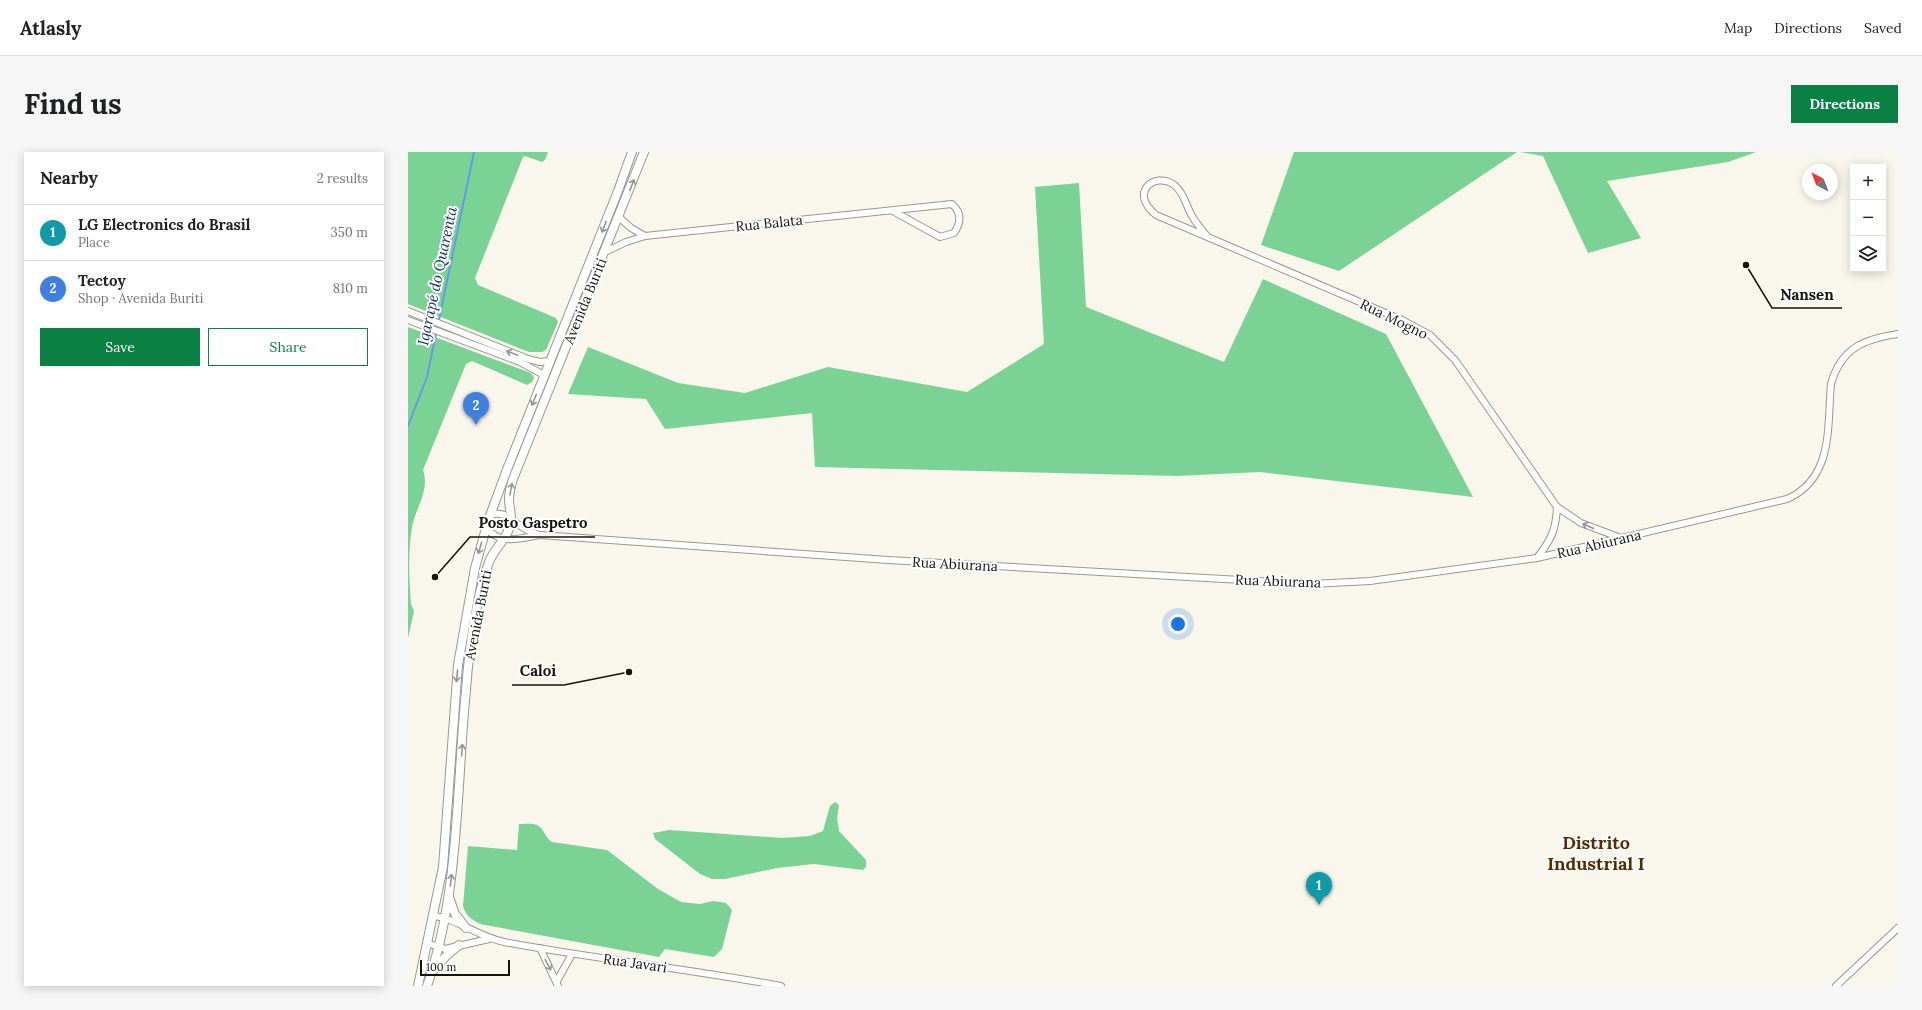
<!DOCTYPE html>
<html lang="en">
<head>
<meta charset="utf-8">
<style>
  body { margin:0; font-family:Lora,serif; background:#f6f6f6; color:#202124 }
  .controls { position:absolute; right:12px; top:12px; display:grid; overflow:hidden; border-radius:0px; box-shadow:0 2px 10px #0003 }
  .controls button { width:36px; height:36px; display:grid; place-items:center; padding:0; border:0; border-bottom:1px solid #e0e0e0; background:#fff; color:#202124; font:20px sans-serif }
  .compass { position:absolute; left:1394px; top:12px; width:36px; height:36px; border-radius:50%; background:#fff; box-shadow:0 2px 10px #0003; rotate:318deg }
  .scale { position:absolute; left:12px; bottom:10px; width:90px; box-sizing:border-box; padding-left:4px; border:2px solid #13130f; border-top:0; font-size:11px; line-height:14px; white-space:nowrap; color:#13130f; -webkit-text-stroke:3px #fff; paint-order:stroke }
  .you { position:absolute; left:770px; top:472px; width:14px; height:14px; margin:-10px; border:3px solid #fff; border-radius:50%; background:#1a73e8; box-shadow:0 0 0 6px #1a73e833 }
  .badge { display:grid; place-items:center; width:26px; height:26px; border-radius:50%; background:#0b8043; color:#fff; font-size:13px; font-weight:700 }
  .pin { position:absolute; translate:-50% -33px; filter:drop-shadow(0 1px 2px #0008) }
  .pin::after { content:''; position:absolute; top:21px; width:14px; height:12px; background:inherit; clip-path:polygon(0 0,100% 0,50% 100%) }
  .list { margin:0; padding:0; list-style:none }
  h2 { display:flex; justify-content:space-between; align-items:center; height:52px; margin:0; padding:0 16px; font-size:17px }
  h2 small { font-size:13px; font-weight:400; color:#757577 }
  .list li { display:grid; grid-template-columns:26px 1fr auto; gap:12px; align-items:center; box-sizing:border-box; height:56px; padding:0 16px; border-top:1px solid #e0e0e0 }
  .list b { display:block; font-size:15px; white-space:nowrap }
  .list p { margin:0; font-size:13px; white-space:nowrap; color:#757577 }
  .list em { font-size:13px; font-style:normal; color:#757577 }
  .actions { display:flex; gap:8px; padding:12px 16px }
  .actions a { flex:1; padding:9px 0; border:1px solid #0b8043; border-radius:0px; text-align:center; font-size:14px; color:#0b8043 }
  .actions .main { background:#0b8043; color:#fff }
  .icon { flex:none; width:22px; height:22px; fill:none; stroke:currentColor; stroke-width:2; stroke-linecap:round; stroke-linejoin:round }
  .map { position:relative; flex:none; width:1490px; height:834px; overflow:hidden; border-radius:0px }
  header { display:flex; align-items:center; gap:24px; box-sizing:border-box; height:56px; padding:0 20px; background:#fff; border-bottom:1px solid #e0e0e0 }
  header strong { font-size:19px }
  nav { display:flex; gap:22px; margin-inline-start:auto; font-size:14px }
  .intro { display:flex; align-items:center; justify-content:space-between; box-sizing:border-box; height:96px; padding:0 24px }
  h1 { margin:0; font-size:28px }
  .button { padding:10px 18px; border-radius:0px; background:#0b8043; color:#fff; font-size:14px; font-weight:700 }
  main { display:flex; gap:24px; padding:0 24px }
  aside { flex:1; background:#fff; border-radius:0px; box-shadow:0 2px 10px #0003 }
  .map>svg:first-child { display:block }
  .forest { fill:#7ad395 }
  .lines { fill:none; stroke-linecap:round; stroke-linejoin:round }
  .stream { stroke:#6699e4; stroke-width:2 }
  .street-casing { stroke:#9a988c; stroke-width:8 }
  .secondary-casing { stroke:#9a988c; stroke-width:10 }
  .street { stroke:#fff; stroke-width:6 }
  .secondary { stroke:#fff; stroke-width:8 }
  .oneway { stroke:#959593 }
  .labels { text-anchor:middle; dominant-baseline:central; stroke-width:4; stroke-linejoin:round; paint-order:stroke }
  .street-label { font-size:14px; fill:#13130f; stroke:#fff }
  .water-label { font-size:15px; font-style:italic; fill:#0c2d5c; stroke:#fff }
  .district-label { font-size:18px; font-weight:bold; fill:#552b01; stroke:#fff }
  .leader { fill:none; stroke:#13130f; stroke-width:1.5 }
  .callout-dot { fill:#13130f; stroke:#fff; stroke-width:1.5 }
  .callout-label { font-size:15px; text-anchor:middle; font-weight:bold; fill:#13130f; stroke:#fff; stroke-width:4; stroke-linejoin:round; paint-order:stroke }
</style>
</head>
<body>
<header>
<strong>Atlasly</strong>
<nav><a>Map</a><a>Directions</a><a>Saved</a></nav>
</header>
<div class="intro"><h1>Find us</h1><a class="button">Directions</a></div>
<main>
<aside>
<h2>Nearby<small>2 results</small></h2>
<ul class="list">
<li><span class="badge" style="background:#0f9aa8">1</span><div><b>LG Electronics do Brasil</b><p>Place</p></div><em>350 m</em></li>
<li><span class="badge" style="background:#3f7fe0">2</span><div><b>Tectoy</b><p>Shop · Avenida Buriti</p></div><em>810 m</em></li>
</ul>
<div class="actions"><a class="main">Save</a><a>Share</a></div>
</aside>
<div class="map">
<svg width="1490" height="834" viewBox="0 0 1490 834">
  <rect width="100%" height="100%" fill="#f9f7eb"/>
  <!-- forest -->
  <g class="forest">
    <polygon points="0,0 140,0 137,8 134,10 117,4 115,5 67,126 70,133 148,166 150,170 138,198 134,200 121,200 0,152"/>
    <polygon points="886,0 1109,0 931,119 853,93"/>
    <polygon points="1112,0 1348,0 1320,10 1199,29 1233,86 1180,101 1135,4"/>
    <polygon points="671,31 678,155 816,210 855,127 978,182 1065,345 852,320 769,324 407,315 404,261 257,277 238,247 160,242 180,195 270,231 337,241 420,215 559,240 636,192 627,35"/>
    <path d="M0,175L123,221L126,226L124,230L119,233L64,209L58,212L15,318C22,338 8,355 4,375C0,399 1,427 3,452L6,459L0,486Z"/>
    <polygon points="427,650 431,653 429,666 431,679 458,708 458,715 455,718 406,712 369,716 317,727 304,727 292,722 247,687 245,681 261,678 375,686 402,684 415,679 422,654"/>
    <path d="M111,672C116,672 124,671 129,673C136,676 137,686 144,690L199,698L250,737L273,750L292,752L305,749L318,751L324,758L314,797L306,805L257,797L251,805L72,772C63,767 58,764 55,754L60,694L109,698Z"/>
  </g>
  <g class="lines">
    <!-- stream -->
    <polyline class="stream" points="0,274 19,225 66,0"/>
    <!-- street casing -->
    <g class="street-casing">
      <g id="street">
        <polyline points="211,65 223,76 237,84"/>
        <path d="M799,84C793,77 788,71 784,64C778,53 775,39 765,32C747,20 720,40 748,63L994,168L1022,183L1047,208L1149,355L1173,371L1213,386"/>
        <path d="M197,100L218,90L237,84L544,52C554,61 553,71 546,81L532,85L485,59"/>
        <polyline points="0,159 120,207 132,210 141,209"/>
        <polyline points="0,168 112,210 136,223"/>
        <path d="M82,363C98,358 103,369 116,376C120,379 126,381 131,383"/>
        <path d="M78,375C91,394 113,386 132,383L480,408L904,432L962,429L1129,406L1379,347C1426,326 1419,275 1423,232C1433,196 1456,187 1490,182"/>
        <path d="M1129,406C1143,388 1148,378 1149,355"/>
        <path d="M25,764C48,766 71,785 96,790C188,807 281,817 373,834"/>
        <polyline points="19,791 37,797 81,787"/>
        <polyline points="132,796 150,834"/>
        <polyline points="149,829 164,802"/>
        <polyline points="1428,834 1490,776"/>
      </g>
    </g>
    <!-- secondary casing -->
    <g class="secondary-casing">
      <g id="secondary">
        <polyline points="41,745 47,762 58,776"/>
        <polyline points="27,817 38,804 51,793"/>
        <polyline points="10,834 35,715 50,513 67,416 80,369 100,315 210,39 224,0"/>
        <path d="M19,834C52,739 48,637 58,538C61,497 66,453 80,413C84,398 98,389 102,374C105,366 101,356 101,347C101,340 103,334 105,327L236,0"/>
      </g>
    </g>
    <!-- street -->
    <use href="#street" class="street"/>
    <!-- secondary -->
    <use href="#secondary" class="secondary"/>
  </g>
  <!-- one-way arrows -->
  <defs><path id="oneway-shaft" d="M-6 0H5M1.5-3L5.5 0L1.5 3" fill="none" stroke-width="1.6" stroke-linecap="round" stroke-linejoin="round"/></defs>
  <g class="oneway">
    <use href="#oneway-shaft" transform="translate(224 33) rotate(-69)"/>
    <use href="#oneway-shaft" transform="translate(196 75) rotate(111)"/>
    <use href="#oneway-shaft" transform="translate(104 201) rotate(-159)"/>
    <use href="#oneway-shaft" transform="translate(126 248) rotate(112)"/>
    <use href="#oneway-shaft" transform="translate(103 337) rotate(-80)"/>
    <use href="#oneway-shaft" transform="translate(1180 374) rotate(-156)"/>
    <use href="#oneway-shaft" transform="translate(72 396) rotate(106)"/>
    <use href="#oneway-shaft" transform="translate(49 524) rotate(95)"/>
    <use href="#oneway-shaft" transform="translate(54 598) rotate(-86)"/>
    <use href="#oneway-shaft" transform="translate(43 728) rotate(-83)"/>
    <use href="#oneway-shaft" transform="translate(140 813) rotate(62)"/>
  </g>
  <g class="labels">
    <!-- street labels -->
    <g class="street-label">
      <text transform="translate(361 71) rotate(-6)">Rua Balata</text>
      <text transform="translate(177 149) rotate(-68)">Avenida Buriti</text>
      <text transform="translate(986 167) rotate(26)">Rua Mogno</text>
      <text transform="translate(1191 392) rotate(-13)">Rua Abiurana</text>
      <text transform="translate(547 412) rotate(3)">Rua Abiurana</text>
      <text transform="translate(870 429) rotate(2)">Rua Abiurana</text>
      <text transform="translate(70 463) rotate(-79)">Avenida Buriti</text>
      <text transform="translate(227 811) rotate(8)">Rua Javari</text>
    </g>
    <!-- water labels -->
    <g class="water-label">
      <text transform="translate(29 124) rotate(-78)">Igarapé do Quarenta</text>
    </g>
    <!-- district labels -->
    <g class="district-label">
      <text x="1188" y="690">Distrito<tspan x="1188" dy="21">Industrial I</tspan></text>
    </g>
  </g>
  <!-- callouts -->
  <path class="leader" d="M1338 113L1364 156H1434M27 425L62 385H187M221 520L156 533H104"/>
  <g class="callout-dot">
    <circle cx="1338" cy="113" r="4"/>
    <circle cx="27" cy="425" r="4"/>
    <circle cx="221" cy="520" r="4"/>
  </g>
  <g class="callout-label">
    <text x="1399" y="148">Nansen</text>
    <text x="125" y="376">Posto Gaspetro</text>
    <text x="130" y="524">Caloi</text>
  </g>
</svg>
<div class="controls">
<button>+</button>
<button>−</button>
<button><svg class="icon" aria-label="layers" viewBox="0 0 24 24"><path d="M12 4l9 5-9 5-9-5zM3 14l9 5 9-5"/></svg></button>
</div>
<svg class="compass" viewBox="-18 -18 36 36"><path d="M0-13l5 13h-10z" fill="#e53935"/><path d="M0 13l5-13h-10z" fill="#757577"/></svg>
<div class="scale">100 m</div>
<div class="you"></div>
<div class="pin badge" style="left:911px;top:753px;background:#0f9aa8">1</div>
<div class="pin badge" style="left:68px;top:273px;background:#3f7fe0">2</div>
</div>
</main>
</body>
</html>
